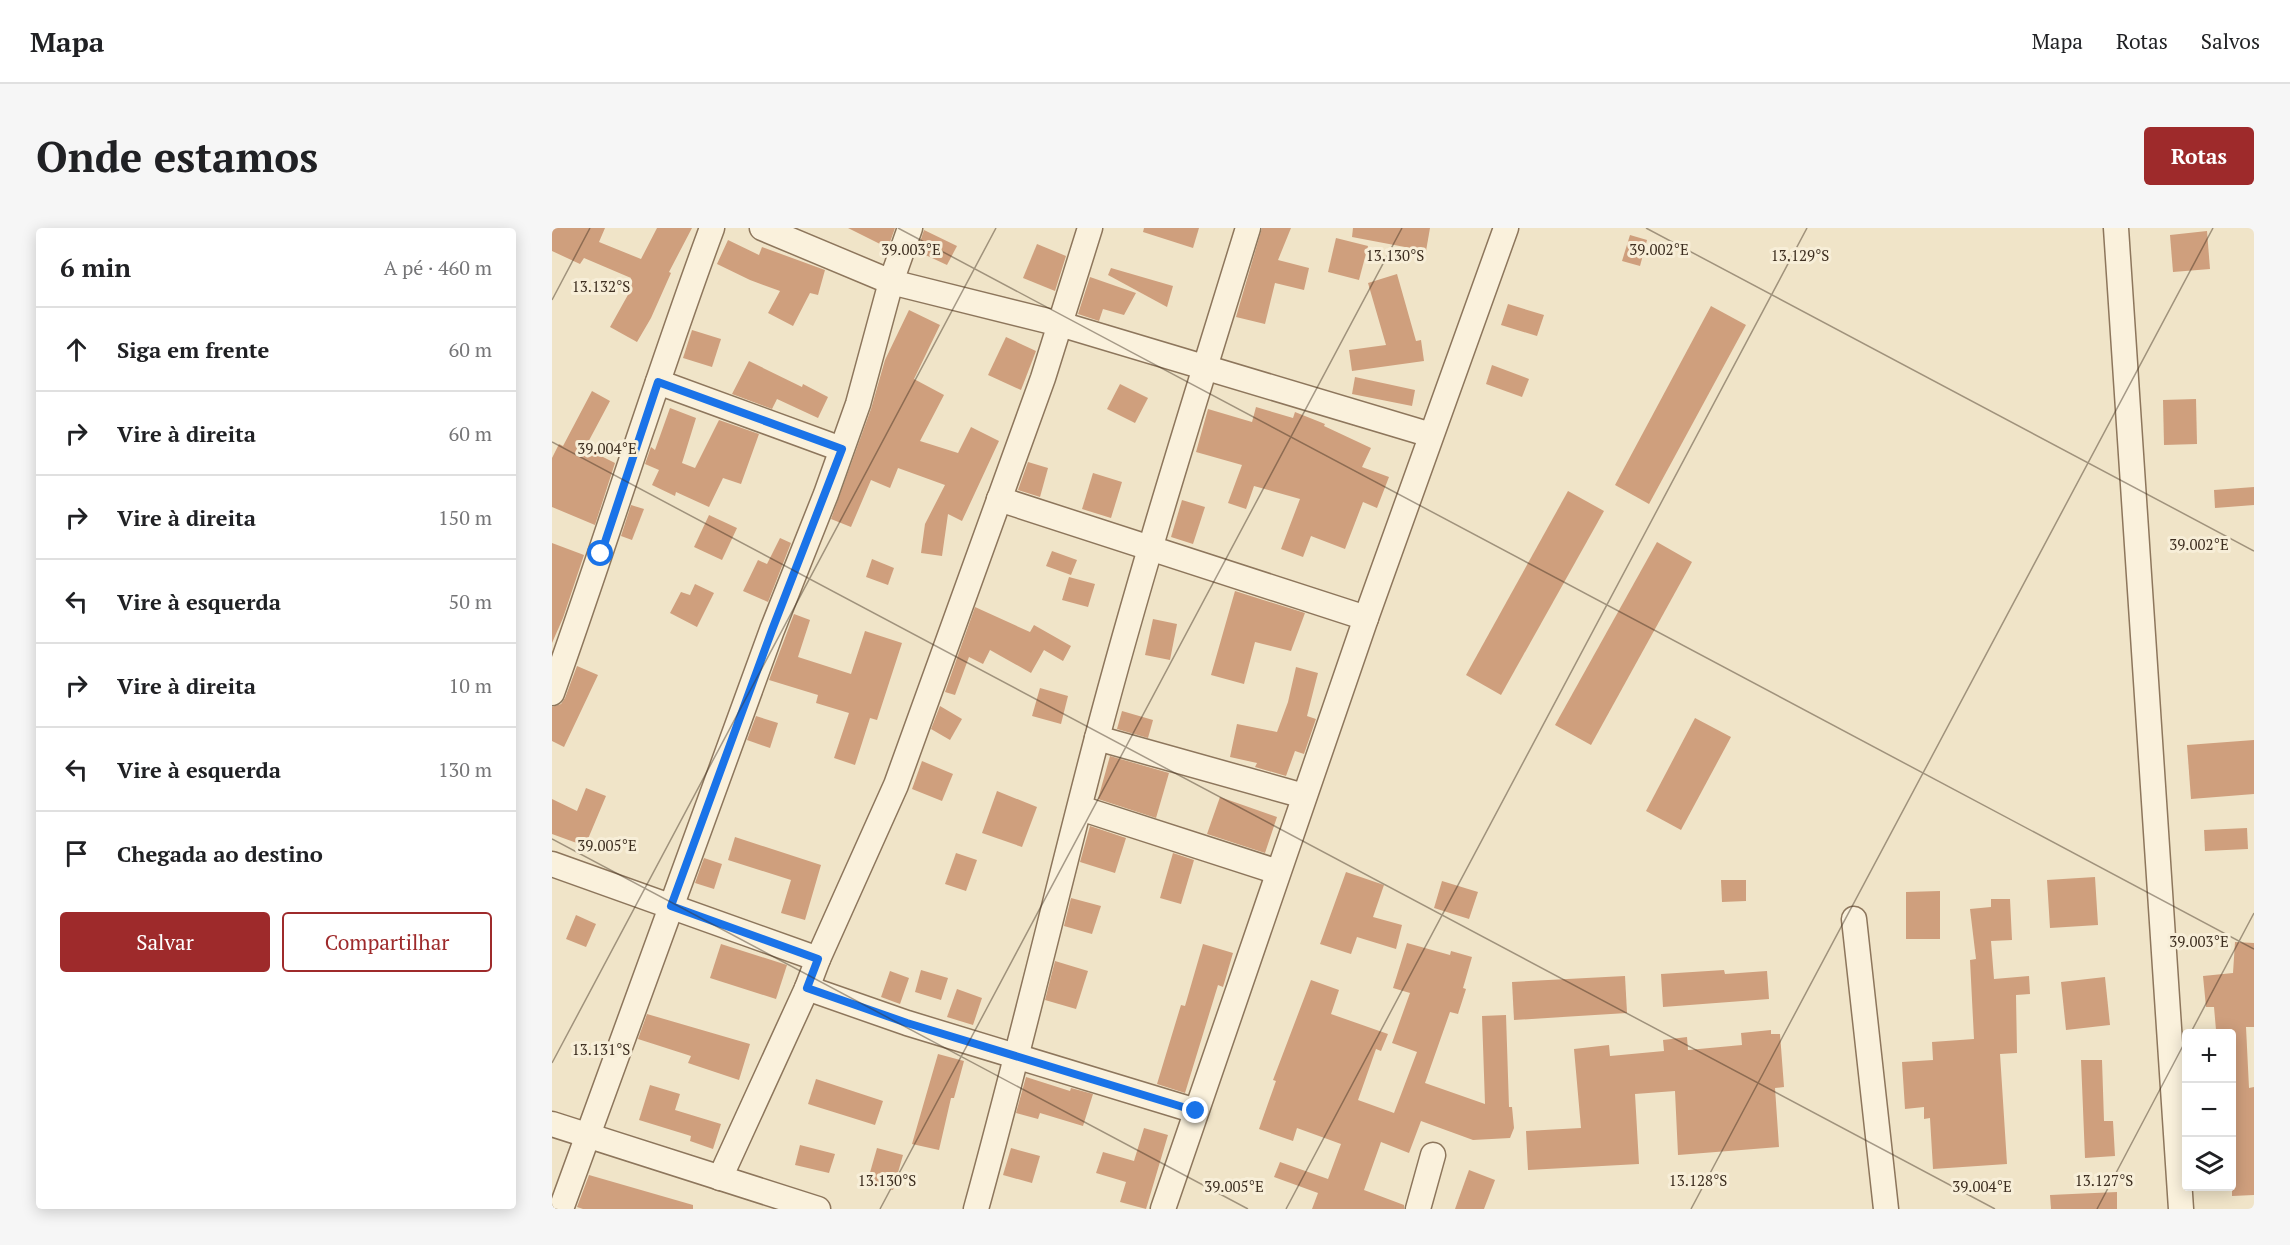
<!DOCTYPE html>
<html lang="pt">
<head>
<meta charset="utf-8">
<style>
  body { margin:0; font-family:"PT Serif",serif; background:#f6f6f6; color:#202124 }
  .controls { position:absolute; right:18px; bottom:18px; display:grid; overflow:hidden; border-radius:6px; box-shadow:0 3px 15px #0003 }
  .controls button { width:54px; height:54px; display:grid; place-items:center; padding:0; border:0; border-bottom:2px solid #e0e0e0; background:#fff; color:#202124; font:30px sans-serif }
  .stop { position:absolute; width:18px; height:18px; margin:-14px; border:4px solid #1a73e8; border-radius:50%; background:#fff }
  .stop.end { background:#1a73e8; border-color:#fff; box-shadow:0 2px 6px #0008 }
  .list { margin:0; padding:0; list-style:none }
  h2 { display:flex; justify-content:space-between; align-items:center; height:78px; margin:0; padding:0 24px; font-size:26px }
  h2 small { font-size:20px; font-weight:400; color:#757577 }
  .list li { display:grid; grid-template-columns:39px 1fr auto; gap:18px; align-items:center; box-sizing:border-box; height:84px; padding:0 24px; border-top:2px solid #e0e0e0 }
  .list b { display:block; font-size:22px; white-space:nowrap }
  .list em { font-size:20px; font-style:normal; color:#757577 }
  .actions { display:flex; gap:12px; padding:18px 24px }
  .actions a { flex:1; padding:14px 0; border:2px solid #9e2a2b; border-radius:6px; text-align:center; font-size:21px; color:#9e2a2b }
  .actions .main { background:#9e2a2b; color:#fff }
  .icon { flex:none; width:33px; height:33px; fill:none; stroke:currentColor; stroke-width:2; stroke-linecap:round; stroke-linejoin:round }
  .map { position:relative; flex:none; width:1702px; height:981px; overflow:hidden; border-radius:6px }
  header { display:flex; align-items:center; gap:36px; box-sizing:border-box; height:84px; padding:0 30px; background:#fff; border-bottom:2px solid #e0e0e0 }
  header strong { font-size:28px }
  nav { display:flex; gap:33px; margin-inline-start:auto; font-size:21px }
  .intro { display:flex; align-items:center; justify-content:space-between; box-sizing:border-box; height:144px; padding:0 36px }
  h1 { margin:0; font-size:42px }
  .button { padding:15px 27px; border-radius:6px; background:#9e2a2b; color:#fff; font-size:21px; font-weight:700 }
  main { display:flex; gap:36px; padding:0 36px }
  aside { flex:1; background:#fff; border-radius:6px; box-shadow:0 3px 15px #0003 }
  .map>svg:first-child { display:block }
  .building { fill:#cf9f7d }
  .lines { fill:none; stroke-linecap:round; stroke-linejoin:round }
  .street-casing { stroke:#8d765c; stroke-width:27 }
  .street { stroke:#faf1dc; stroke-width:24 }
  .route { stroke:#1a73e8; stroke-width:8 }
  .ticks { fill:none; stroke:#3d2e20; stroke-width:1.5; stroke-opacity:0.45 }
  .ticks-label { font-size:15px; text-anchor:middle; fill:#3d2e20; stroke:#f7eed8; stroke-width:6; stroke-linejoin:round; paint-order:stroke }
</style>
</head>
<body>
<header>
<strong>Mapa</strong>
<nav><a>Mapa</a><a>Rotas</a><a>Salvos</a></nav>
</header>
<div class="intro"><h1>Onde estamos</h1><a class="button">Rotas</a></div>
<main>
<aside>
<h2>6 min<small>A pé · 460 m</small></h2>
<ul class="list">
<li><svg class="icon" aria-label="ahead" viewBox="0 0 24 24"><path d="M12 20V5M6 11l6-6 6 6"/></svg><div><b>Siga em frente</b></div><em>60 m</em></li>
<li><svg class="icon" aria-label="right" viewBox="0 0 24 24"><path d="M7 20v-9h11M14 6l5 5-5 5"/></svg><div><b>Vire à direita</b></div><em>60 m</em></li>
<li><svg class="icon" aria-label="right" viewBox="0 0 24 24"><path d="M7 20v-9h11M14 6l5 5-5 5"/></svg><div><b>Vire à direita</b></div><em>150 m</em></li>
<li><svg class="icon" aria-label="left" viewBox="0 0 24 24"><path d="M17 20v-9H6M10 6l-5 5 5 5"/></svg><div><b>Vire à esquerda</b></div><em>50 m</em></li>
<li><svg class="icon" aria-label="right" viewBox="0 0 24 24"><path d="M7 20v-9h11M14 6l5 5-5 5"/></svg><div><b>Vire à direita</b></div><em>10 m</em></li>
<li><svg class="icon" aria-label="left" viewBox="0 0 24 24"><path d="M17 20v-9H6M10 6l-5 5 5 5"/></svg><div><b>Vire à esquerda</b></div><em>130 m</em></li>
<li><svg class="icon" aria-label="arrive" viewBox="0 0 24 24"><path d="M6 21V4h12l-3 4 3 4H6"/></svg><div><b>Chegada ao destino</b></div></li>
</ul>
<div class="actions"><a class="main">Salvar</a><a>Compartilhar</a></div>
</aside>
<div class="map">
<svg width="1702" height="981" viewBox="0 0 1702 981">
  <rect width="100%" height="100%" fill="#f0e4c8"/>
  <!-- building -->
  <g class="building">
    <polygon points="0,0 53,0 47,14 89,31 105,0 140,0 117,44 119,45 99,90 85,114 58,99 77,65 73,63 79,50 32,30 28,36 0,23"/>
    <polygon points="296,0 343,0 336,20"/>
    <polygon points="592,0 647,0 641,20 591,4"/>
    <polygon points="710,0 739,0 726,32 757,40 752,62 723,55 713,96 684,89"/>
    <polygon points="801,0 878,0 874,23 800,9"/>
    <polygon points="372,2 405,18 395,37 365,23"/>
    <polygon points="1655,3 1658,41 1621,44 1618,7"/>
    <polygon points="1078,7 1095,12 1088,38 1070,33"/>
    <polygon points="784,10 816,18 807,52 776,44"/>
    <polygon points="176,12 207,27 210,19 273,42 266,67 258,65 241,98 216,85 228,63 198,52 165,36"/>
    <polygon points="485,16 514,28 503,63 471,50"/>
    <polygon points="559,40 621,58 615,79 556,47"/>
    <polygon points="845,46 864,113 869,112 872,133 800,143 797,122 834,117 816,55"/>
    <polygon points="538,49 584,65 572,87 551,81 547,93 526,86"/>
    <polygon points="956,76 992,87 985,108 949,97"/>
    <polygon points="1159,78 1194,97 1097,276 1063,257"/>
    <polygon points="357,82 388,97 362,151 392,167 368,213 406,225 419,199 447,213 410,293 396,286 390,328 369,325 373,296 393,257 346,240 338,260 319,252 299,299 279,291 319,181 333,132"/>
    <polygon points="140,102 169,111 160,139 131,130"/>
    <polygon points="454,109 484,123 469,162 436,147"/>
    <polygon points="197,133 250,159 251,156 276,169 266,190 225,171 220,181 180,166"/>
    <polygon points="940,137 977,151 970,169 934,156"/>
    <polygon points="803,149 863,162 860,178 800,166"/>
    <polygon points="568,156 596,170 583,195 555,181"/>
    <polygon points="40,163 58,173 33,220 63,235 43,297 0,279 0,230 7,216 11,218"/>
    <polygon points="1644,171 1645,216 1612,217 1611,172"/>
    <polygon points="704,179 741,190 743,184 773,196 772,198 819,220 810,239 837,249 825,280 811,274 793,321 759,308 751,329 729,321 748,271 702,258 694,281 676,275 690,237 644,224 656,181 700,194"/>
    <polygon points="118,180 144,190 130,235 143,240 167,192 207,206 189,256 171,250 157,279 124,264 123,268 100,257 107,242 93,236 99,219 103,222"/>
    <polygon points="476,234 496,240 488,269 466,262"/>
    <polygon points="541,245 570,254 559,290 530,281"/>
    <polygon points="1702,259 1702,277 1663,280 1662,262"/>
    <polygon points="1016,263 1052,283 949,467 914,447"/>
    <polygon points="630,272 653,279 641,316 619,309"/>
    <polygon points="79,277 92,281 80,312 69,308"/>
    <polygon points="157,287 185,300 170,332 142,319"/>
    <polygon points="228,310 239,315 216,374 191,363 206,332 215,336"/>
    <polygon points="1105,314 1140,334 1039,517 1003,497"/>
    <polygon points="0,315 32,327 11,390 0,415"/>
    <polygon points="500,323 525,332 519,347 494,338"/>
    <polygon points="320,331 342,340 336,357 314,349"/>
    <polygon points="517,349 543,356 536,379 510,372"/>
    <polygon points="143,356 162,365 145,399 118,385 129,364 138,367"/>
    <polygon points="683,363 753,385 739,423 703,414 692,456 659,447"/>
    <polygon points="423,379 478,404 482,397 519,418 511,433 492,422 479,445 438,422 431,436 417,429 403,467 393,464"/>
    <polygon points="242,386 258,392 246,429 299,446 313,403 350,415 325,492 318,490 303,537 282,530 297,485 264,475 266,467 217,452"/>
    <polygon points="601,391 625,396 618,432 593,427"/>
    <polygon points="25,438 46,447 12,519 0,513 0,479 9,476 13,470"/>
    <polygon points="744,439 766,445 755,488 764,491 752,526 743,523 734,548 703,539 705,535 678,529 685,496 725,504 736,474"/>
    <polygon points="488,460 516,468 509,496 480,488"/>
    <polygon points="388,478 410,491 398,512 379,501"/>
    <polygon points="570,483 601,492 596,510 565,501"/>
    <polygon points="204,488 226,495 218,520 195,512"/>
    <polygon points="1143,490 1179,509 1129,602 1094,583"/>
    <polygon points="1702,512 1702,566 1639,571 1635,517"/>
    <polygon points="558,528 617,545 604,590 546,571"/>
    <polygon points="370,533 401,546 390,573 360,561"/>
    <polygon points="34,560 54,568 33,618 0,606 0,571 25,583"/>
    <polygon points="445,563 485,579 470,619 430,605"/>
    <polygon points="668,569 725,589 713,625 655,606"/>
    <polygon points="538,598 574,610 563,645 528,634"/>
    <polygon points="1695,600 1696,621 1653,623 1652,602"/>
    <polygon points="183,609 269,637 253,692 229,685 239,652 176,632"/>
    <polygon points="404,625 425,632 414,663 393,656"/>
    <polygon points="621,625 642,632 629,676 608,670"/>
    <polygon points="152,630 170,636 162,661 143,655"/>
    <polygon points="794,644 832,657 821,689 850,697 844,721 805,709 799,726 768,716"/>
    <polygon points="1543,649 1546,697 1498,700 1495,652"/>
    <polygon points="1169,652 1194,652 1194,673 1170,674"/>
    <polygon points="890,653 926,664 917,691 882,680"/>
    <polygon points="1388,663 1388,711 1354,711 1354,664"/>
    <polygon points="519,670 549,678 540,706 512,698"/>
    <polygon points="1439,671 1458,671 1460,712 1439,713 1442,751 1477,748 1478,766 1464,767 1465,825 1448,826 1455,936 1381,941 1378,890 1372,891 1372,879 1353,881 1350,834 1381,832 1380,814 1422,811 1418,732 1424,731 1418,681 1439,679"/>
    <polygon points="24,687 44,696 34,719 14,711"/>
    <polygon points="1683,714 1702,715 1702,799 1694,799 1697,860 1702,859 1702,967 1680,968 1680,801 1664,802 1662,779 1654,779 1651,748 1681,745"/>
    <polygon points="855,715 898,727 899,723 920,729 911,760 914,761 906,786 898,784 873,855 933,876 930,788 954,787 957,879 960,879 962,900 958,910 921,912 869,893 857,925 829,914 812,962 852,977 852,981 760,981 766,965 722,949 728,934 776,951 789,916 745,900 741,913 707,901 724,853 721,852 759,752 787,762 779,786 836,806 829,823 824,821 806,872 842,885 865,824 840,815 858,765 841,760"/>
    <polygon points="169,716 235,737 224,771 158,750"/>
    <polygon points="651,716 681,725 671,759 666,757 633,865 605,856 629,777 633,778"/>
    <polygon points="503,733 536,743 524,781 493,772"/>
    <polygon points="369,742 396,750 389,772 363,764"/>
    <polygon points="1172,742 1173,746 1215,743 1217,771 1111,779 1109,746"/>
    <polygon points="338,743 357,750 348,776 329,769"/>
    <polygon points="1073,748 1075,785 962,792 960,754"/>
    <polygon points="1553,749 1558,797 1514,802 1509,754"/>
    <polygon points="405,761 430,770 421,797 395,789"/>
    <polygon points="95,786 198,816 187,852 136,835 139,828 86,811"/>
    <polygon points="1219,802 1219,806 1228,806 1232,859 1223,860 1227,919 1126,927 1123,863 1083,866 1087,936 976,942 974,903 1029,900 1022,821 1057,817 1058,828 1112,823 1111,812 1135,809 1136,822 1190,817 1189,805"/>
    <polygon points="386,826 412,833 402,870 399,870 387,922 360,916"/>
    <polygon points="1529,832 1550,832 1552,893 1561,893 1563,928 1533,930"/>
    <polygon points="474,849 518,863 519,860 541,866 531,898 488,885 486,891 464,885"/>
    <polygon points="264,851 331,873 323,897 256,876"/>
    <polygon points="98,857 128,866 123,882 169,896 161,921 138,913 139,908 87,892"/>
    <polygon points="592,900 616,907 594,981 568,974 574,954 544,945 551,924 582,933"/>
    <polygon points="248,917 283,926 277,945 243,937"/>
    <polygon points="325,920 351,927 341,962 315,955"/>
    <polygon points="459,920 488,928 480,955 451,947"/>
    <polygon points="917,942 943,952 932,981 903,981"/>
    <polygon points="37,947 141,977 141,981 31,981 25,979"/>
    <polygon points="1565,964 1565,981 1499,981 1498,967"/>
  </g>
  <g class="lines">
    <!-- street casing -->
    <g class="street-casing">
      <g id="street">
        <polyline points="210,0 339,54 508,96 879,207"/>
        <polyline points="1564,0 1629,981"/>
        <polyline points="106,154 289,221"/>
        <polyline points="447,271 814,390"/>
        <path d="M0,465C55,311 103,154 160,0"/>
        <polyline points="545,510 752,568"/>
        <polyline points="528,580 726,644"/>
        <polyline points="0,636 266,731"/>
        <polyline points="1302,691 1334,981"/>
        <polyline points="255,760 355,795 644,883"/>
        <polyline points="0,896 266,981"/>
        <polyline points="168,950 255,760 266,731 344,557 491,150 538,0"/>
        <polyline points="9,981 220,402 274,266 306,176 339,54 358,0"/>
        <path d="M424,981C467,825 504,667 545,510C590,339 644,169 696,0"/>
        <polyline points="611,981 814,390 954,0"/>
        <polyline points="866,981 881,927"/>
      </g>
    </g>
    <!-- street -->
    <use href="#street" class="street"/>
  </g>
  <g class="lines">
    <!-- route -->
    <polyline class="route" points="49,326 106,154 290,221 220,402 119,678 266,731 255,760 355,795 644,883"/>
  </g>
  <!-- ticks -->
  <path class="ticks" d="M346,0L1702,721M1094,0L1702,323M0,72L38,0M0,214L1443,981M0,611L696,981M1638,806L1702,685M0,835L444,0M328,981L850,0M734,981L1255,0M1139,981L1661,0M1545,981L1634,812"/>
  <g class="ticks-label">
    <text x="1107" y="27">39.002°E</text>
    <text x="359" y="27">39.003°E</text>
    <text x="843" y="33">13.130°S</text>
    <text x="1248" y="33">13.129°S</text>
    <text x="49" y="64">13.132°S</text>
    <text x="55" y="226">39.004°E</text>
    <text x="1647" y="322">39.002°E</text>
    <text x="55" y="623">39.005°E</text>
    <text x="1647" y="719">39.003°E</text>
    <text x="49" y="827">13.131°S</text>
    <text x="335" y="958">13.130°S</text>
    <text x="1146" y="958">13.128°S</text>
    <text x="1552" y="958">13.127°S</text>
    <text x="682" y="964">39.005°E</text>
    <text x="1430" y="964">39.004°E</text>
  </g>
</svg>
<div class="controls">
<button>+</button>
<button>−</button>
<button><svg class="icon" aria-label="layers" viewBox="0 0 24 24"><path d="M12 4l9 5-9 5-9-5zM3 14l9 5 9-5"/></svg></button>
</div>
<div class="stop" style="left:49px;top:326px"></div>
<div class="stop end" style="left:644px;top:883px"></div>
</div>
</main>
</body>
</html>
